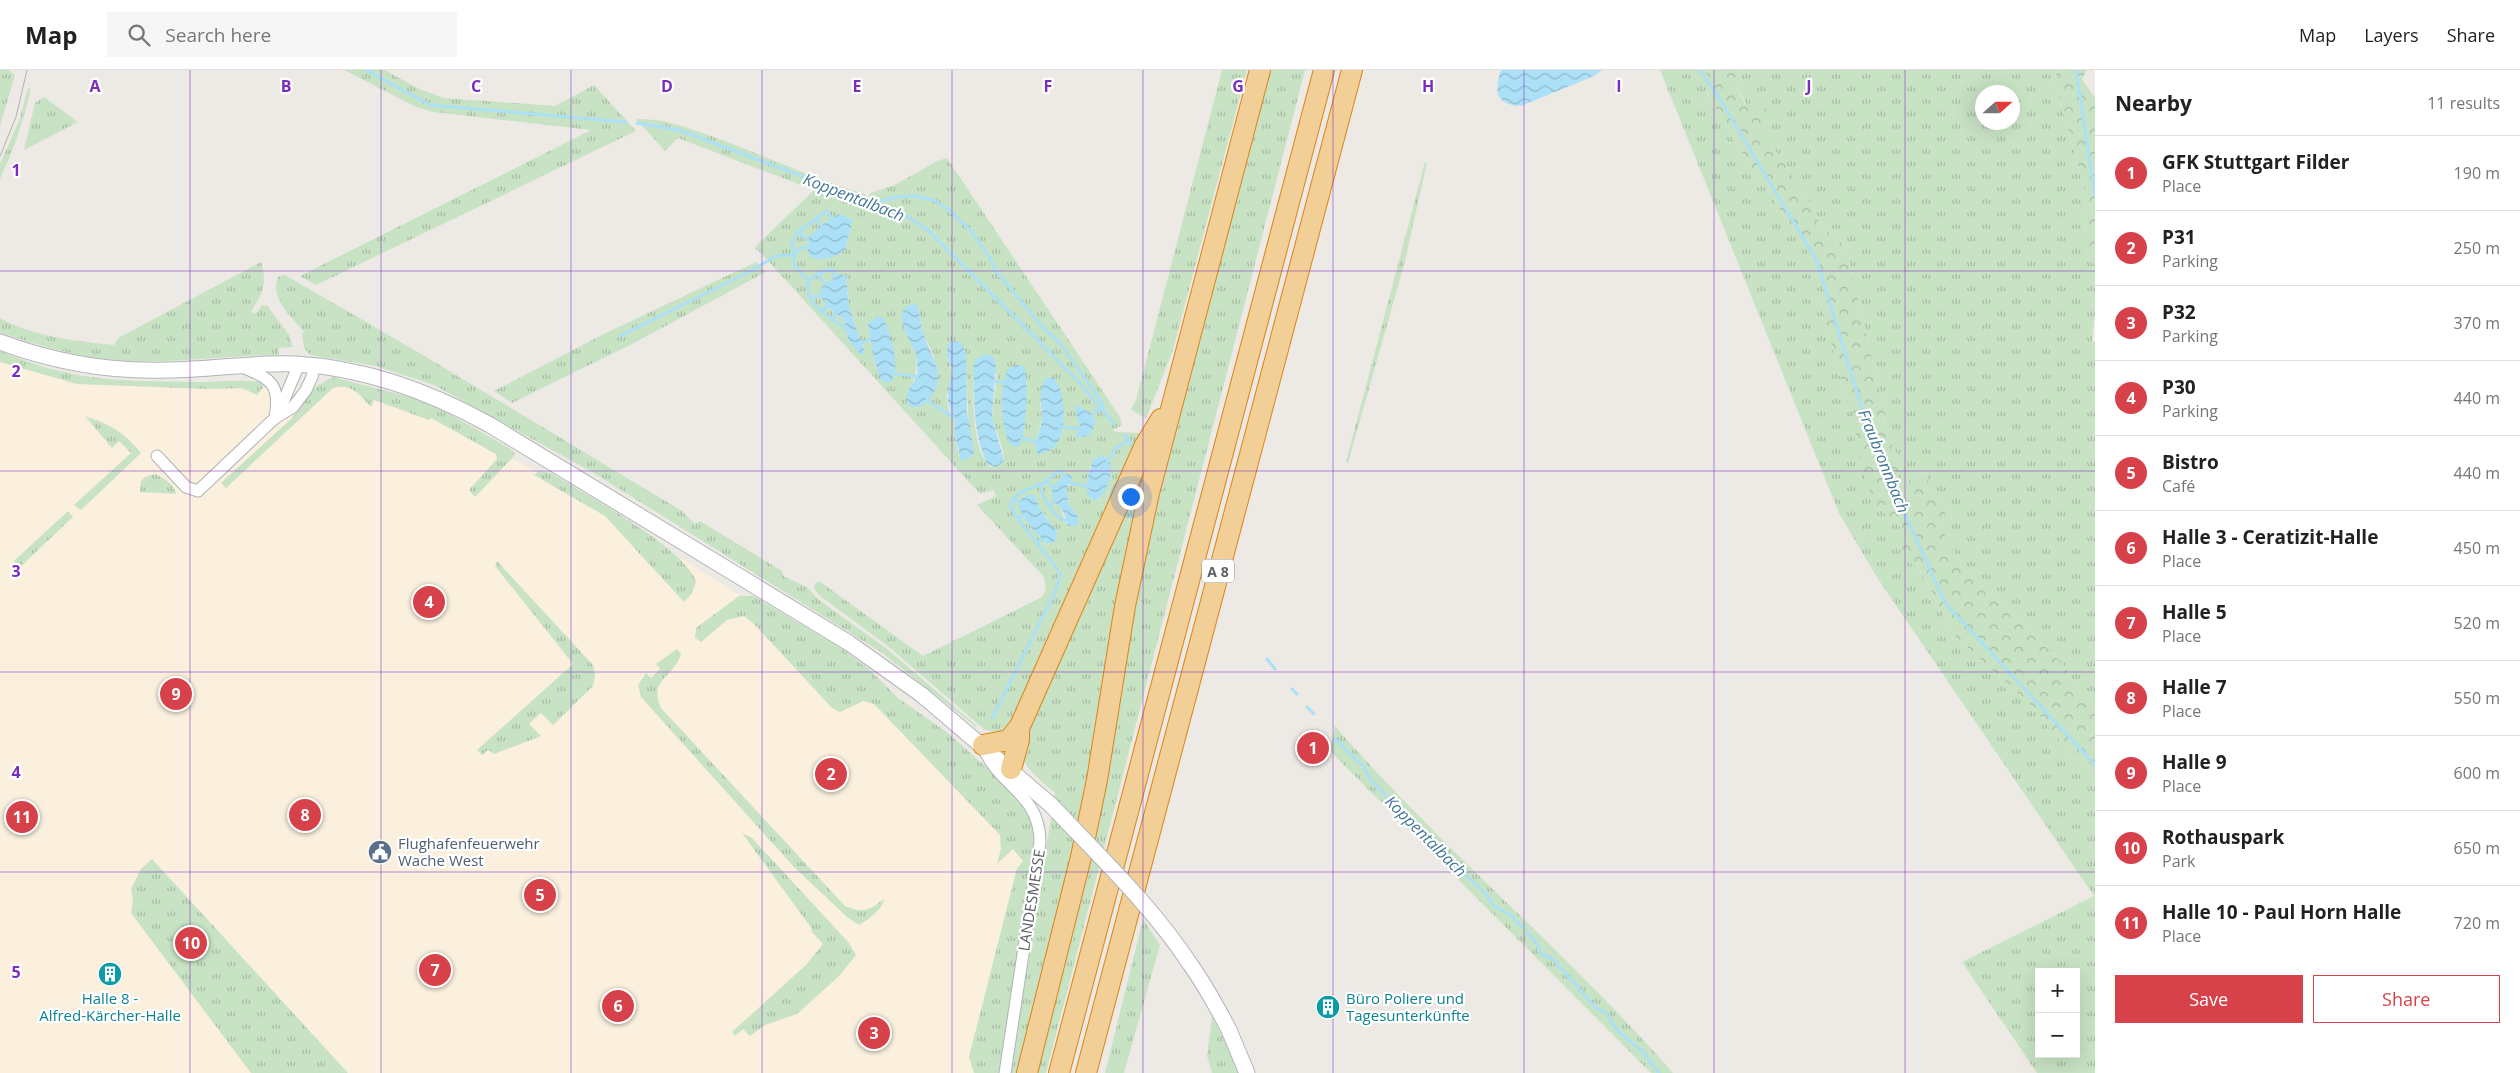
<!DOCTYPE html>
<html lang="en">
<head>
<meta charset="utf-8">
<style>
  body { margin:0; font-family:"Open Sans",sans-serif; background:#f6f6f6; color:#222 }
  .controls { position:absolute; right:15px; bottom:15px; display:grid; overflow:hidden; border-radius:0px; box-shadow:0 5px 20px #0002 }
  .controls button { width:45px; height:45px; display:grid; place-items:center; padding:0; border:0; border-bottom:1px solid #e0e0e0; background:#fff; color:#222; font:25px sans-serif }
  .compass { position:absolute; left:1975px; top:15px; width:45px; height:45px; border-radius:50%; background:#fff; box-shadow:0 5px 20px #0002; rotate:69deg }
  .you { position:absolute; left:1130px; top:426px; width:18px; height:18px; margin:-12px; border:4px solid #fff; border-radius:50%; background:#1a73e8; box-shadow:0 0 0 8px #1a73e833 }
  .badge { display:grid; place-items:center; width:32px; height:32px; border-radius:50%; background:#d74149; color:#fff; font-size:16px; font-weight:700 }
  .pin { position:absolute; translate:-50% -50%; border:2px solid #fff; box-shadow:0 1px 5px #0006 }
  .list { margin:0; padding:0; list-style:none }
  h2 { display:flex; justify-content:space-between; align-items:center; height:65px; margin:0; padding:0 20px; font-size:21px }
  h2 small { font-size:16px; font-weight:400; color:#767676 }
  .list li { display:grid; grid-template-columns:32px 1fr auto; gap:15px; align-items:center; box-sizing:border-box; height:75px; padding:0 20px; border-top:1px solid #e0e0e0 }
  .list b { display:block; font-size:19px; white-space:nowrap }
  .list p { margin:0; font-size:16px; white-space:nowrap; color:#767676 }
  .list em { font-size:16px; font-style:normal; color:#767676 }
  .actions { display:flex; gap:10px; padding:15px 20px }
  .actions a { flex:1; padding:11px 0; border:1px solid #d74149; border-radius:0px; text-align:center; font-size:18px; color:#d74149 }
  .actions .main { background:#d74149; color:#fff }
  .icon { flex:none; width:28px; height:28px; fill:none; stroke:currentColor; stroke-width:2; stroke-linecap:round; stroke-linejoin:round }
  .map { position:relative; flex:none; width:2095px; height:1003px; overflow:hidden }
  header { display:flex; align-items:center; gap:30px; box-sizing:border-box; height:70px; padding:0 25px; background:#fff; border-bottom:1px solid #e0e0e0 }
  header strong { font-size:24px }
  nav { display:flex; gap:28px; margin-inline-start:auto; font-size:18px }
  .search { width:350px; height:45px; background:#f6f6f6; display:flex; align-items:center; gap:12px; box-sizing:border-box; padding:0 18px; border-radius:0px; color:#767676; font-size:19px }
  main { display:flex }
  aside { flex:1; background:#fff }
  .map>svg:first-child { display:block }
  .commercial { fill:#faf0dd }
  .grass { fill:url(#grass-tufts); fill-rule:evenodd }
  .forest { fill:url(#forest-crowns) }
  .water { fill:url(#water-waves) }
  .lines { fill:none; stroke-linecap:round; stroke-linejoin:round }
  .stream { stroke:#ace0f6; stroke-width:3 }
  .street-casing { stroke:#b0b3b6; stroke-width:13 }
  .secondary-casing { stroke:#b1b5b8; stroke-width:17 }
  .highway-casing { stroke:#db8417; stroke-width:22 }
  .street { stroke:#fff; stroke-width:11 }
  .secondary { stroke:#fff; stroke-width:15 }
  .highway { stroke:#f2cf97; stroke-width:20 }
  .tram { stroke:#b1b2b2; stroke-width:1 }
  .secondary-bridge-casing { stroke:#b1b5b8; stroke-width:17; stroke-linecap:butt }
  .secondary-bridge { stroke:#fff; stroke-width:15 }
  .grid { fill:none; stroke:#7b2cbf; stroke-width:1; stroke-opacity:0.55 }
  .labels { text-anchor:middle; dominant-baseline:central; stroke-width:4.5; stroke-linejoin:round; paint-order:stroke }
  .shield { fill:#fff; stroke:#8e9092; stroke-width:1 }
  .shield-label { font-size:14px; font-weight:bold; fill:#5d6164 }
  .service-label { font-size:15px; fill:#4e5e75; stroke:#fff; text-anchor:start }
  .street-label { font-size:15px; fill:#5d6164; stroke:#fff }
  .culture-label { font-size:15px; fill:#0d838f; stroke:#fff }
  .water-label { font-size:16px; font-style:italic; fill:#447796; stroke:#fff }
  .grid-label { font-size:16px; text-anchor:middle; font-weight:bold; fill:#7b2cbf; stroke:#fff; stroke-width:4.5; stroke-linejoin:round; paint-order:stroke }
</style>
</head>
<body>
<header>
<strong>Map</strong>
<div class="search"><svg class="icon" aria-label="search" viewBox="0 0 24 24"><circle cx="10" cy="10" r="6"/><path d="M15 15l6 6"/></svg>Search here</div>
<nav><a>Map</a><a>Layers</a><a>Share</a></nav>
</header>
<main>
<div class="map">
<svg width="2095" height="1003" viewBox="0 0 2095 1003">
  <defs>
    <pattern id="grass-tufts" width="24" height="20" patternUnits="userSpaceOnUse" patternTransform="scale(1.25)"><rect width="24" height="20" fill="#c8e2c4"/><path d="M3 7l-1-3M5 7V3M7 7l1-3M15 17l-1-3M17 17v-4M19 17l1-3" fill="none" stroke="#a6bba3"/></pattern>
    <pattern id="forest-crowns" width="20" height="18" patternUnits="userSpaceOnUse" patternTransform="scale(1.25)"><rect width="20" height="18" fill="#c8e2c4"/><path d="M2 6a3 3 0 1 1 6 0M12 15a3 3 0 1 1 6 0" fill="none" stroke="#a6bba3"/></pattern>
    <pattern id="water-waves" width="16" height="10" patternUnits="userSpaceOnUse" patternTransform="scale(1.25)"><rect width="16" height="10" fill="#ace0f6"/><path d="M0 5q4-4 8 0t8 0" fill="none" stroke="#8fb9cb"/></pattern>
  </defs>
  <rect width="100%" height="100%" fill="#edeae5"/>
  <!-- commercial -->
  <polygon class="commercial" points="0,292 77,314 210,319 284,318 346,313 423,337 609,444 757,536 874,618 1029,768 974,1003 0,1003"/>
  <!-- grass -->
  <g class="grass">
    <polygon points="0,0 9,0 15,5 0,56"/>
    <polygon points="344,0 385,0 417,18 444,28 555,36 594,15 636,61 316,215 300,206 591,60 433,42 416,37"/>
    <polygon points="1222,0 1247,0 1173,280 1146,349 1131,339 1136,330"/>
    <polygon points="1267,0 1305,0 1046,1003 1034,1003 1158,414"/>
    <path d="M1660,0H1704L1711,10L1706,22L1729,63L1819,198L1825,222L1820,230L1846,330L1859,355L1874,434L1904,460L1918,497L1954,565L2031,635L2072,686L2095,704V1003H2037L1962,892L2094,826L1876,506L1839,443ZM2039,902H2076V984H2039Z"/>
    <path d="M1738,0H2058L2054,9L2086,124L2085,179L2095,199V244L2092,270L2095,273V642L2062,593L1962,496L1941,458L1946,438L1929,423L1927,400L1901,415L1898,408L1902,394L1885,361L1884,337L1849,194L1841,172L1820,156L1813,137L1762,62L1735,14L1741,11ZM1982,22H2012V52H1982Z"/>
    <path d="M28,18L31,19C23,51 14,80 0,109V94L19,51Z"/>
    <polygon points="44,27 78,52 24,80 35,33"/>
    <path d="M636,49C664,48 688,58 714,67C764,85 813,109 865,124L866,135L870,123L895,115L937,91L947,88L1120,347L1122,355L1113,360L1116,362L1141,363L1009,657L998,662L985,660L889,577L820,526L814,519L815,514L819,511L923,586L1042,527L1046,519L1044,507L977,435L996,426L993,420L980,424L760,182L754,178L814,120L678,68L665,81ZM828,150L851,159L845,180H807L814,163L823,158ZM846,205L849,237L865,283L848,270L844,250L827,236ZM917,235L923,264L933,283L938,308L916,338L907,333C912,313 921,298 914,278C910,266 902,258 902,244ZM884,248L894,285V306L875,297L874,278ZM947,286L966,295L969,362L959,386L954,363L956,355L948,338L947,325L953,305ZM973,298L997,304L992,346L1003,381L1004,391L991,397C970,380 974,322 973,298ZM1027,311L1022,370L1002,345L1003,322ZM1040,332L1063,346L1058,372L1052,379L1036,372L1042,349ZM1090,396L1110,407L1099,430L1087,425V410ZM1066,404L1071,413L1067,418L1068,433L1079,448L1077,456L1066,453L1061,439ZM1035,426L1040,439L1048,449L1047,474L1033,460L1019,438Z"/>
    <polygon points="1425,92 1427,93 1405,191 1348,393 1346,392 1353,365"/>
    <path d="M261,192C268,214 262,223 251,242L256,244L261,236L267,235L289,265L293,277L279,278V285C222,285 164,296 107,289C70,285 36,274 0,263V248C34,267 76,271 114,275L118,268Z"/>
    <polygon points="756,192 766,202 634,273 512,333 494,321 608,262"/>
    <path d="M285,205L416,281L682,441L695,454L700,451L782,501L783,506L807,517L819,530L886,578L977,656L976,657L881,582L592,402L434,315L376,296L310,285L304,278L302,264L304,262C292,247 269,228 278,207Z"/>
    <path d="M0,281C24,291 48,299 73,304C109,312 159,311 196,312C219,312 240,309 262,312L263,317L257,325L242,318L210,319L77,314L0,292Z"/>
    <path d="M332,307L410,327L448,343L511,379L515,385L475,427L469,420L497,389L496,384L431,348L429,350L374,330L371,337C359,325 353,313 333,318L226,418L221,413L292,348L315,317Z"/>
    <path d="M85,346C111,355 123,361 141,383L81,440L74,435L131,383L119,371L112,378Z"/>
    <path d="M1147,388C1111,594 1080,803 1016,1003H1010L1055,723C1042,711 1021,697 1020,678Z"/>
    <path d="M539,401L551,403C586,425 682,476 696,511L692,523L684,532L605,446L534,405Z"/>
    <path d="M155,404C163,408 174,413 176,424L140,422L141,411L145,407Z"/>
    <polygon points="68,441 73,447 20,497 14,491"/>
    <polygon points="497,491 593,595 595,605 593,616 553,655 541,643 529,654 541,666 494,684 488,680 482,685 477,680 573,594 495,496"/>
    <polygon points="739,526 754,526 842,579 870,600 898,628 948,663 1022,729 1037,762 1000,1003 974,1003 969,987 1017,798 1023,791 1013,779 997,794 1001,779 1000,765 874,634 863,631 840,642 832,638 755,555 744,546 727,550 701,572 695,568 696,558"/>
    <path d="M677,579L681,584C674,608 648,608 661,638L845,836C864,844 869,840 884,829C883,839 868,850 859,855L847,847L793,796L641,627L638,615L646,603L651,608L660,599L656,594Z"/>
    <path d="M1335,656C1441,778 1567,882 1673,1003H1651L1330,681Z"/>
    <polygon points="742,763 752,768 849,873 856,885 839,906 797,944 765,955 750,966 743,959 735,966 732,962 806,895 823,874 811,861 812,859"/>
    <polygon points="152,789 348,1003 251,1003 131,843 133,830 131,819 141,799"/>
    <polygon points="1143,849 1160,875 1124,1003 1105,1003"/>
    <polygon points="1212,946 1240,1003 1212,1003 1207,986"/>
  </g>
  <!-- forest -->
  <g class="forest">
    <polygon points="1704,0 1738,0 1741,11 1735,14 1745,34 1766,37 1769,58 1763,62 1813,137 1820,156 1841,172 1849,194 1884,337 1885,361 1902,394 1898,408 1901,415 1928,400 1929,423 1946,438 1941,458 1962,496 2062,593 2095,642 2095,704 2072,686 2031,635 1954,565 1919,498 1907,492 1899,470 1904,460 1874,434 1854,371 1859,355 1846,330 1820,230 1825,222 1819,198 1729,63 1706,21 1711,10"/>
    <polygon points="2058,0 2087,0 2082,9 2095,28 2095,199 2085,179 2086,124 2054,9"/>
  </g>
  <!-- water -->
  <g class="water">
    <path d="M1501,0H1602L1594,6L1521,36C1495,35 1494,21 1501,0Z"/>
    <path d="M841,144L853,150L845,180C834,188 824,192 811,187L807,180L810,176L807,169C815,161 830,147 841,144Z"/>
    <polygon points="838,204 846,205 849,237 865,283 861,285 848,270 844,250 827,236 820,226 821,218"/>
    <path d="M913,234L917,235C920,245 920,256 924,265C932,290 949,306 928,331C923,336 918,338 911,337C900,324 913,317 917,305C918,300 917,294 917,289C914,273 895,254 905,237Z"/>
    <path d="M877,246L884,248C890,264 901,295 892,311L884,313C873,298 872,272 868,254Z"/>
    <polygon points="958,271 963,275 966,285 967,341 974,383 966,390 961,390 954,363 955,355 948,332 948,320 953,301 947,286 947,278 950,272"/>
    <path d="M985,284L993,287L996,294L992,346L1004,391L996,397L987,394C972,358 975,335 973,298L975,290Z"/>
    <path d="M1016,295L1023,296C1030,305 1026,364 1020,375L1016,377L1009,373C1000,350 999,322 1008,299Z"/>
    <path d="M1046,308H1053C1067,322 1066,356 1058,372C1054,380 1046,383 1038,384C1032,373 1041,361 1042,350C1043,335 1036,322 1046,308Z"/>
    <polygon points="1076,335 1091,343 1096,352 1090,365 1076,368 1080,356 1075,340"/>
    <path d="M1102,385L1109,390C1114,401 1107,425 1095,431L1087,425V409L1093,390Z"/>
    <polygon points="1066,404 1071,405 1072,409 1067,418 1068,433 1079,448 1077,456 1068,456 1064,443 1052,427 1052,417"/>
    <polygon points="1029,424 1035,426 1040,439 1057,462 1057,468 1053,473 1047,474 1033,460 1018,438 1022,428"/>
  </g>
  <g class="lines">
    <!-- stream -->
    <g class="stream">
      <polyline points="366,0 430,35 626,52"/>
      <polyline points="1699,0 1718,26 1817,191 1871,368 1945,533 2095,695"/>
      <polyline points="2076,0 2095,126"/>
      <polyline points="637,53 679,60 905,145 929,161 1078,311 1114,354"/>
      <polyline points="872,133 897,127 916,126 933,130 948,139 971,161 990,188 996,201 1046,261 1059,272 1102,332 1104,340"/>
      <path d="M831,147L827,141L798,162L792,174L794,185V195L809,211C802,235 833,249 848,260"/>
      <polyline points="816,148 823,158"/>
      <polyline points="798,162 807,169"/>
      <polyline points="817,204 832,199 835,207"/>
      <polyline points="809,211 817,204 826,214"/>
      <polyline points="811,227 820,226"/>
      <polyline points="822,242 827,236"/>
      <polyline points="832,250 836,243"/>
      <polyline points="620,266 749,202 776,186 794,185 799,179 810,176"/>
      <polyline points="860,271 862,273 874,267"/>
      <polyline points="893,304 917,306 918,310"/>
      <polyline points="993,311 1007,313"/>
      <polyline points="926,327 928,331 953,347"/>
      <polyline points="1090,349 1096,340 1102,340"/>
      <polyline points="1057,356 1079,359 1082,357"/>
      <polyline points="1125,365 1132,374"/>
      <polyline points="1021,368 1036,372 1038,370"/>
      <polyline points="1107,393 1116,378 1129,370"/>
      <polyline points="1046,410 1052,417"/>
      <path d="M1040,414C1043,429 1050,441 1062,450H1066"/>
      <polyline points="1013,429 1019,432"/>
      <polyline points="1049,437 1054,431"/>
      <polyline points="1018,450 1023,445"/>
      <polyline points="1037,473 1041,469"/>
      <polyline points="1267,589 1275,599"/>
      <polyline points="1292,619 1297,624"/>
      <polyline points="1307,637 1314,644"/>
      <path d="M992,648L1055,522L1061,505C1046,481 1024,461 1010,436C1016,420 1028,420 1041,414C1049,411 1052,403 1061,401L1067,412L1090,417"/>
      <polyline points="1335,669 1364,697 1370,709 1414,756 1430,765 1443,785 1486,824 1494,836 1509,844 1522,857"/>
      <polyline points="1527,862 1537,874 1541,884 1553,889 1595,937 1606,943 1617,960 1642,981 1659,1003"/>
    </g>
    <!-- street casing -->
    <g class="street-casing">
      <g id="street">
        <path d="M242,297C271,309 281,314 275,348"/>
        <polyline points="279,342 299,294"/>
        <polyline points="157,386 186,417 198,421 275,348 293,337 306,320 312,307 314,296"/>
        <path d="M984,679C1000,717 1040,724 1040,772L1005,1003"/>
      </g>
    </g>
    <!-- secondary casing -->
    <g class="secondary-casing">
      <g id="secondary">
        <path d="M0,272C54,292 110,302 167,300C210,300 254,292 296,294C365,298 431,322 490,355L849,573L922,625L1051,735"/>
        <polyline points="1229,960 1247,1003"/>
      </g>
    </g>
    <!-- highway casing -->
    <g class="highway-casing">
      <g id="highway">
        <polyline points="983,675 1009,670 1020,656 1144,377 1161,349"/>
        <polyline points="1011,699 1019,670 1019,658"/>
        <polyline points="1027,1003 1081,787 1097,710 1125,536 1149,423 1260,0"/>
        <polyline points="1059,1003 1324,0"/>
        <polyline points="1086,1003 1352,0"/>
      </g>
    </g>
    <!-- street -->
    <use href="#street" class="street"/>
    <!-- secondary -->
    <use href="#secondary" class="secondary"/>
    <!-- highway -->
    <use href="#highway" class="highway"/>
    <!-- tram -->
    <polyline class="tram" points="0,86 16,47 27,0"/>
    <!-- secondary-bridge casing -->
    <g class="secondary-bridge-casing">
      <path id="secondary-bridge" d="M1051,735C1099,786 1151,835 1190,894C1205,915 1217,937 1229,960"/>
    </g>
    <!-- secondary-bridge -->
    <use href="#secondary-bridge" class="secondary-bridge"/>
  </g>
  <!-- grid -->
  <path class="grid" d="M190,0V1003M381,0V1003M571,0V1003M762,0V1003M952,0V1003M1143,0V1003M1333,0V1003M1524,0V1003M1714,0V1003M1905,0V1003M0,201H2095M0,401H2095M0,602H2095M0,802H2095"/>
  <!-- icons -->
  <defs>
    <g id="civic-disc" transform="scale(1.25)"><circle r="9.5" fill="#5c6f8a" stroke="#fff"/><path d="M-.6-6.5H3V-4.5H.6V-3L4-1V1h2V6H-6V1h2V-1L-.6-3ZM-1.2 2.5V6h2.4V2.5Z" fill="#fff"/></g>
    <g id="building-disc" transform="scale(1.25)"><circle r="9.5" fill="#0f9aa8" stroke="#fff"/><path d="M-4-6H4V6H1V3H-1V6H-4ZM-2.5-4.3h1.7v1.8h-1.7ZM.8-4.3h1.7v1.8H.8ZM-2.5-1h1.7V.8h-1.7ZM.8-1h1.7V.8H.8Z" fill="#fff"/></g>
  </defs>
  <g fill-rule="evenodd">
    <use href="#civic-disc" x="380" y="782"/>
    <use href="#building-disc" x="110" y="904"/>
    <use href="#building-disc" x="1328" y="937"/>
  </g>
  <g class="labels">
    <!-- shield labels -->
    <rect class="shield" x="1202" y="489.5" width="32" height="23" rx="4"/>
    <g class="shield-label">
      <text x="1218" y="501">A 8</text>
    </g>
    <!-- service labels -->
    <g class="service-label">
      <text x="398" y="773">Flughafenfeuerwehr<tspan x="398" dy="17">Wache West</tspan></text>
    </g>
    <!-- street labels -->
    <g class="street-label">
      <text transform="translate(1031 830) rotate(-81)">LANDESMESSE</text>
    </g>
    <!-- culture labels -->
    <g class="culture-label">
      <text x="110" y="928">Halle 8 -<tspan x="110" dy="17">Alfred-Kärcher-Halle</tspan></text>
      <text x="1346" y="928" text-anchor="start">Büro Poliere und<tspan x="1346" dy="17">Tagesunterkünfte</tspan></text>
    </g>
    <!-- water labels -->
    <g class="water-label">
      <text transform="translate(854 127) rotate(21)">Koppentalbach</text>
      <text transform="translate(1884 391) rotate(68)">Fraubronnbach</text>
      <text transform="translate(1426 766) rotate(45)">Koppentalbach</text>
    </g>
  </g>
  <g class="grid-label">
    <text x="95" y="22">A</text>
    <text x="286" y="22">B</text>
    <text x="476" y="22">C</text>
    <text x="667" y="22">D</text>
    <text x="857" y="22">E</text>
    <text x="1048" y="22">F</text>
    <text x="1238" y="22">G</text>
    <text x="1428" y="22">H</text>
    <text x="1619" y="22">I</text>
    <text x="1809" y="22">J</text>
    <text x="16" y="106">1</text>
    <text x="16" y="307">2</text>
    <text x="16" y="507">3</text>
    <text x="16" y="708">4</text>
    <text x="16" y="908">5</text>
  </g>
</svg>
<div class="controls">
<button>+</button>
<button>−</button>
</div>
<svg class="compass" viewBox="-18 -18 36 36"><path d="M0-13l5 13h-10z" fill="#e53935"/><path d="M0 13l5-13h-10z" fill="#767676"/></svg>
<div class="you"></div>
<div class="pin badge" style="left:1313px;top:678px">1</div>
<div class="pin badge" style="left:831px;top:704px">2</div>
<div class="pin badge" style="left:874px;top:963px">3</div>
<div class="pin badge" style="left:429px;top:532px">4</div>
<div class="pin badge" style="left:540px;top:825px">5</div>
<div class="pin badge" style="left:618px;top:936px">6</div>
<div class="pin badge" style="left:435px;top:900px">7</div>
<div class="pin badge" style="left:305px;top:745px">8</div>
<div class="pin badge" style="left:176px;top:624px">9</div>
<div class="pin badge" style="left:191px;top:873px">10</div>
<div class="pin badge" style="left:22px;top:747px">11</div>
</div>
<aside>
<h2>Nearby<small>11 results</small></h2>
<ul class="list">
<li><span class="badge">1</span><div><b>GFK Stuttgart Filder</b><p>Place</p></div><em>190 m</em></li>
<li><span class="badge">2</span><div><b>P31</b><p>Parking</p></div><em>250 m</em></li>
<li><span class="badge">3</span><div><b>P32</b><p>Parking</p></div><em>370 m</em></li>
<li><span class="badge">4</span><div><b>P30</b><p>Parking</p></div><em>440 m</em></li>
<li><span class="badge">5</span><div><b>Bistro</b><p>Café</p></div><em>440 m</em></li>
<li><span class="badge">6</span><div><b>Halle 3 - Ceratizit-Halle</b><p>Place</p></div><em>450 m</em></li>
<li><span class="badge">7</span><div><b>Halle 5</b><p>Place</p></div><em>520 m</em></li>
<li><span class="badge">8</span><div><b>Halle 7</b><p>Place</p></div><em>550 m</em></li>
<li><span class="badge">9</span><div><b>Halle 9</b><p>Place</p></div><em>600 m</em></li>
<li><span class="badge">10</span><div><b>Rothauspark</b><p>Park</p></div><em>650 m</em></li>
<li><span class="badge">11</span><div><b>Halle 10 - Paul Horn Halle</b><p>Place</p></div><em>720 m</em></li>
</ul>
<div class="actions"><a class="main">Save</a><a>Share</a></div>
</aside>
</main>
</body>
</html>
